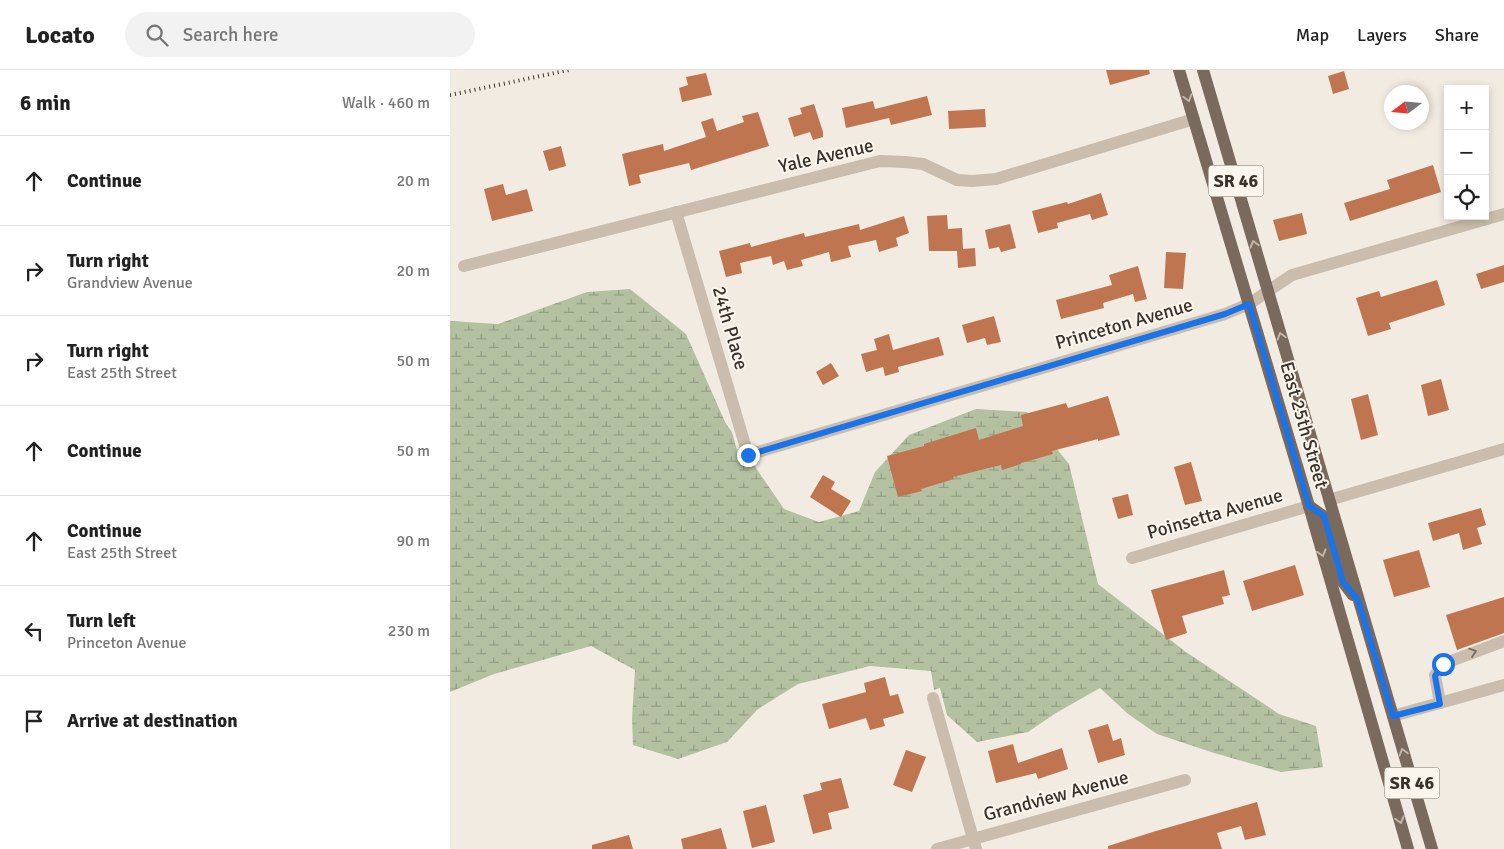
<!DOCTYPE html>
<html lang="en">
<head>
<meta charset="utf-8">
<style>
  body { margin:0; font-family:Signika,sans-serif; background:#f2f2f2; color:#222 }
  .controls { position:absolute; right:15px; top:15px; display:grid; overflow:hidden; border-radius:0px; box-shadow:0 2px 8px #0003 }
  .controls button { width:45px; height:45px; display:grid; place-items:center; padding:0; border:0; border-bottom:1px solid #e0e0e0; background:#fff; color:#222; font:25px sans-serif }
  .compass { position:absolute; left:934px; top:15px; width:45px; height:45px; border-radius:50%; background:#fff; box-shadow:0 2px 8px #0003; rotate:254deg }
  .stop { position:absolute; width:15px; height:15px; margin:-11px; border:4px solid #1a73e8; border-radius:50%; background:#fff }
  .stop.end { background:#1a73e8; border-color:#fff; box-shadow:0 1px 5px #0008 }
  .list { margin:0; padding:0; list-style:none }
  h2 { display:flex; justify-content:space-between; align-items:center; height:65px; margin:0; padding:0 20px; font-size:21px }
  h2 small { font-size:16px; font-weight:400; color:#767676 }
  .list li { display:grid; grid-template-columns:32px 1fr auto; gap:15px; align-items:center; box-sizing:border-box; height:90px; padding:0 20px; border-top:1px solid #e0e0e0 }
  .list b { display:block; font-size:19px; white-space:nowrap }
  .list p { margin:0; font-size:16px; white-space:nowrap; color:#767676 }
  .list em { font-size:16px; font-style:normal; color:#767676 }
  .icon { flex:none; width:28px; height:28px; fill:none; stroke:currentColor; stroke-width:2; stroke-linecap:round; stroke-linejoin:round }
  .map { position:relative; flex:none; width:1054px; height:779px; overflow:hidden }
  header { display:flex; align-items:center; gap:30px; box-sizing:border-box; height:70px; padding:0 25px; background:#fff; border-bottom:1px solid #e0e0e0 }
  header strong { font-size:24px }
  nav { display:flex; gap:28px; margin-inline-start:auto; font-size:18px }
  .search { width:350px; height:45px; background:#f2f2f2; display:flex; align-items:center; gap:12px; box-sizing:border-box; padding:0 18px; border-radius:28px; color:#767676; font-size:19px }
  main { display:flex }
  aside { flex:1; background:#fff }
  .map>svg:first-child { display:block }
  .wetland { fill:url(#wetland-marsh) }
  .building { fill:#c07551 }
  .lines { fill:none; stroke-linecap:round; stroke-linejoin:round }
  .minor { stroke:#cabdad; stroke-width:12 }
  .major { stroke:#7a695d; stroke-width:12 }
  .rail { stroke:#39312b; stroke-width:4; stroke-dasharray:1 4; stroke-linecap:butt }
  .oneway { stroke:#c0b6ac }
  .oneway2 { stroke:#7a7066 }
  .route { stroke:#1a73e8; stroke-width:6 }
  .labels { text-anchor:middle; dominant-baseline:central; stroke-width:4; stroke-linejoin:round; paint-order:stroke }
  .shield { fill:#faf5ed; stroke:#736c65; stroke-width:1 }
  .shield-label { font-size:18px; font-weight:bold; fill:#39312b }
  .street-label { font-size:19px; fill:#39312b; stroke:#faf5ed }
</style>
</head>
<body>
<header>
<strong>Locato</strong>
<div class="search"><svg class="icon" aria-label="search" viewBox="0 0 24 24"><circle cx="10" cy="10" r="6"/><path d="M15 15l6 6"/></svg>Search here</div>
<nav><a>Map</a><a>Layers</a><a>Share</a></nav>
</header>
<main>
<aside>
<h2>6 min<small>Walk · 460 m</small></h2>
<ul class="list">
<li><svg class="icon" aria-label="ahead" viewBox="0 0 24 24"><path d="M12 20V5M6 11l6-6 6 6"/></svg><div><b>Continue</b></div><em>20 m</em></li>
<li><svg class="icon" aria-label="right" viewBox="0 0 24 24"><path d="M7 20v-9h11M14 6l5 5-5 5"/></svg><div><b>Turn right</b><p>Grandview Avenue</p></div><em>20 m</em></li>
<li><svg class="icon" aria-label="right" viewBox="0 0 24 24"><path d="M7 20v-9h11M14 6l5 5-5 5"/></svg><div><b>Turn right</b><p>East 25th Street</p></div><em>50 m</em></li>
<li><svg class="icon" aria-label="ahead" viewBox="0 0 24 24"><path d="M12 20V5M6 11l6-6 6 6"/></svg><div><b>Continue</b></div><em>50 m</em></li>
<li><svg class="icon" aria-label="ahead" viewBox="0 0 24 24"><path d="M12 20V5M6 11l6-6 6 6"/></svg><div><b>Continue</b><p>East 25th Street</p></div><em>90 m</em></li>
<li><svg class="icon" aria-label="left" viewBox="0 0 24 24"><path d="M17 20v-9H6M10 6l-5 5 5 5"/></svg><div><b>Turn left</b><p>Princeton Avenue</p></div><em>230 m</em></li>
<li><svg class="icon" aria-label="arrive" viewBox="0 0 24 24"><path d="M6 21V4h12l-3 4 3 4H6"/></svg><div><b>Arrive at destination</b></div></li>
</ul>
</aside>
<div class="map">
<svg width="1054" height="779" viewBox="0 0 1054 779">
  <defs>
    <pattern id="wetland-marsh" width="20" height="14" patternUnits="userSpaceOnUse" patternTransform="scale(1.25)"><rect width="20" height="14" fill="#b3c1a1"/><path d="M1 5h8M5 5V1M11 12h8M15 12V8" fill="none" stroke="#939d83"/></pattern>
  </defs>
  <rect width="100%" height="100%" fill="#f2ebe1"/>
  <!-- wetland -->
  <polygon class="wetland" points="180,219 236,264 276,354 282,362 291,395 302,392 334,439 369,452 409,441 425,402 459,365 526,339 577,342 619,394 648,514 736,582 829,644 866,656 873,697 831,702 764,683 707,664 678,644 650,618 606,643 578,662 527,672 497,645 490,618 484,620 481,601 420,596 348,614 308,639 277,672 228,689 183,675 182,648 185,600 141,576 44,604 0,622 0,251 48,254 137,222"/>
  <!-- building -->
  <g class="building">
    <polygon points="656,0 699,0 700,4 660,15"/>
    <polygon points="894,1 899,19 883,24 878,6"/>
    <polygon points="256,3 262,25 232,32 229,18 238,15 236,7"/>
    <polygon points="477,26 482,45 441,55 439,48 396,58 392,38 423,31 425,39"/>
    <polygon points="364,34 373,62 373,67 363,70 360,62 344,67 338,48 352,44 350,38"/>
    <polygon points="535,39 536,57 499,59 498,41"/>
    <polygon points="308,42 319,76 241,100 239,93 189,105 191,113 179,116 172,84 213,74 214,81 256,67 251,52 263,48 267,61 294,52 292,46"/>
    <polygon points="111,76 116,96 99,101 93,81"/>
    <polygon points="983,95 991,122 900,151 894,133 940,119 937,110"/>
    <polygon points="53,114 56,125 77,119 83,141 42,151 34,119"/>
    <polygon points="651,123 658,145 642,150 640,144 607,153 608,158 588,163 582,141 617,132 618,134"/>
    <polygon points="852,143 857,164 829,171 823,150"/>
    <polygon points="497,145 498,159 512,158 513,179 525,178 526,196 508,198 507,181 479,181 477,146"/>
    <polygon points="454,146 459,163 446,168 448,176 429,182 426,170 398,176 401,187 381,192 379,182 351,190 353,196 337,200 334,191 323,195 321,186 290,193 292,203 276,207 269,181 300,173 301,177 354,163 355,167 409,154 410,160"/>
    <polygon points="560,154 566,178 551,182 549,177 539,179 535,160"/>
    <polygon points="716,182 736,183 733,219 714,218"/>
    <polygon points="1054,195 1054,212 1031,219 1026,204"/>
    <polygon points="688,196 697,229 685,232 683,224 653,233 654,238 611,249 606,230 662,215 659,205"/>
    <polygon points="987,210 995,235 939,253 941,259 918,266 906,228 929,221 931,227"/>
    <polygon points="544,246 551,272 537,275 535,268 517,273 512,255"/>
    <polygon points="439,264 443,280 489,267 494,285 448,297 449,302 435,306 433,297 416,302 411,284 427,280 424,269"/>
    <polygon points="381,293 389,306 373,315 366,302"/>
    <polygon points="991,309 999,340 978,346 971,315"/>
    <polygon points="918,324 928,365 911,370 901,329"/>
    <polygon points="658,326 670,365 648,371 648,369 602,381 603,384 571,393 571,394 552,400 551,395 503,407 504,409 471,419 472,421 448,427 437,386 474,376 474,374 526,358 529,370 573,356 571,345 616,333 618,338"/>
    <polygon points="741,392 752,431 735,435 724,397"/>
    <polygon points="373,405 385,412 381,419 401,431 391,447 360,427"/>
    <polygon points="678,424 683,445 668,449 662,428"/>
    <polygon points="1031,438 1036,455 1027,458 1032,474 1013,480 1009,463 983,471 978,453"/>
    <polygon points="969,480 980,517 944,527 933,490"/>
    <polygon points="845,495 854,525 802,541 793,511"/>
    <polygon points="774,500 780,525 772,527 774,534 732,546 737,563 716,570 701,520"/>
    <polygon points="1054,527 1054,563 1007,580 996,545"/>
    <polygon points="435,607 440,626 448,624 454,643 433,649 435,656 420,660 416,648 379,659 372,634 416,622 414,613"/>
    <polygon points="658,654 663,671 671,668 675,685 648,693 638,660"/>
    <polygon points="563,674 568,693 612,678 618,699 588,709 586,703 546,713 538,681"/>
    <polygon points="456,680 476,687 462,722 443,715"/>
    <polygon points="391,708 399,738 378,743 382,759 363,764 353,725 372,720 370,713"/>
    <polygon points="807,732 816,765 795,770 791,756 767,763 772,779 658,779 658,776 706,761"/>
    <polygon points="316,735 325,772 302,778 293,741"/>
    <polygon points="271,758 277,779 233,779 231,769"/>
    <polygon points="179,765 183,779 142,779 142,775"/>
  </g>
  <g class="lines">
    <!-- minor -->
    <g class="minor">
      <polyline points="226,142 298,385 775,244 799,234 842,205 1054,144"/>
      <polyline points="14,196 430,91 455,92 473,94 507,110 522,111 546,109 744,49"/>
      <polyline points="879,430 1054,379"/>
      <polyline points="682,488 859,436"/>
      <polyline points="483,628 526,779"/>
      <polyline points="990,633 985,605 993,594 1054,571"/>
      <polyline points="943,646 1054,615"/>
      <polyline points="487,779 735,710"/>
    </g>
    <!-- major -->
    <g class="major">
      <polyline points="729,0 859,436 958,779"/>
      <polyline points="753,0 982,779"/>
      <polyline points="859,436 873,446 893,512 903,525"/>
    </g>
    <!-- rail -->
    <polyline class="rail" points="0,25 119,0"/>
  </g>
  <!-- one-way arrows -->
  <defs><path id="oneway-chevron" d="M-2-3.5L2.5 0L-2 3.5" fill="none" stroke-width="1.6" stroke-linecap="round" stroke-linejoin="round" transform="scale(1.25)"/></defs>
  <g class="oneway">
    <use href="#oneway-chevron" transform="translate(738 28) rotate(74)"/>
    <use href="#oneway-chevron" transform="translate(804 174) rotate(-106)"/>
    <use href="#oneway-chevron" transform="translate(831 266) rotate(-106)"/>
    <use href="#oneway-chevron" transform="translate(872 483) rotate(74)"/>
    <use href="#oneway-chevron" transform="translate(953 682) rotate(-106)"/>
    <use href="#oneway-chevron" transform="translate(950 750) rotate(74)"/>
  </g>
  <use class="oneway2" href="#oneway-chevron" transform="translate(1023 582) rotate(-19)"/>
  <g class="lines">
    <!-- route -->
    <polyline class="route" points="298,385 775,244 799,234 859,436 874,446 893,512 908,530 943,646 990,634 985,606 993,594"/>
  </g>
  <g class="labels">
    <!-- shield labels -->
    <g class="shield">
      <rect x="758.5" y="95.5" width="55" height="31" rx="4"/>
      <rect x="934.5" y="697.5" width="55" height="31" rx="4"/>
    </g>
    <g class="shield-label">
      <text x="786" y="111">SR 46</text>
      <text x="962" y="713">SR 46</text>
    </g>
    <!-- street labels -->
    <g class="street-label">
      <text transform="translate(376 86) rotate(-13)">Yale Avenue</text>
      <text transform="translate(674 254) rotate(-16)">Princeton Avenue</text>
      <text transform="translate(280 258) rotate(74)">24th Place</text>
      <text transform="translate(854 355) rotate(74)">East 25th Street</text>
      <text transform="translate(765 444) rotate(-16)">Poinsetta Avenue</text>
      <text transform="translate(606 726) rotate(-15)">Grandview Avenue</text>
    </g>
  </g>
</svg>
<div class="controls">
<button>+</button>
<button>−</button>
<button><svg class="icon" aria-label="locate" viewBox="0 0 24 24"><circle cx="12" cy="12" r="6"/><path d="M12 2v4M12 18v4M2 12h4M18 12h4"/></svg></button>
</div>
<svg class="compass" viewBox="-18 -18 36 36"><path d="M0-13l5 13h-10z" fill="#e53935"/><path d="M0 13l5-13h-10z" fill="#767676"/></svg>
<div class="stop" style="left:993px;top:594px"></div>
<div class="stop end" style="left:298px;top:385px"></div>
</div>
</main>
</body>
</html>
